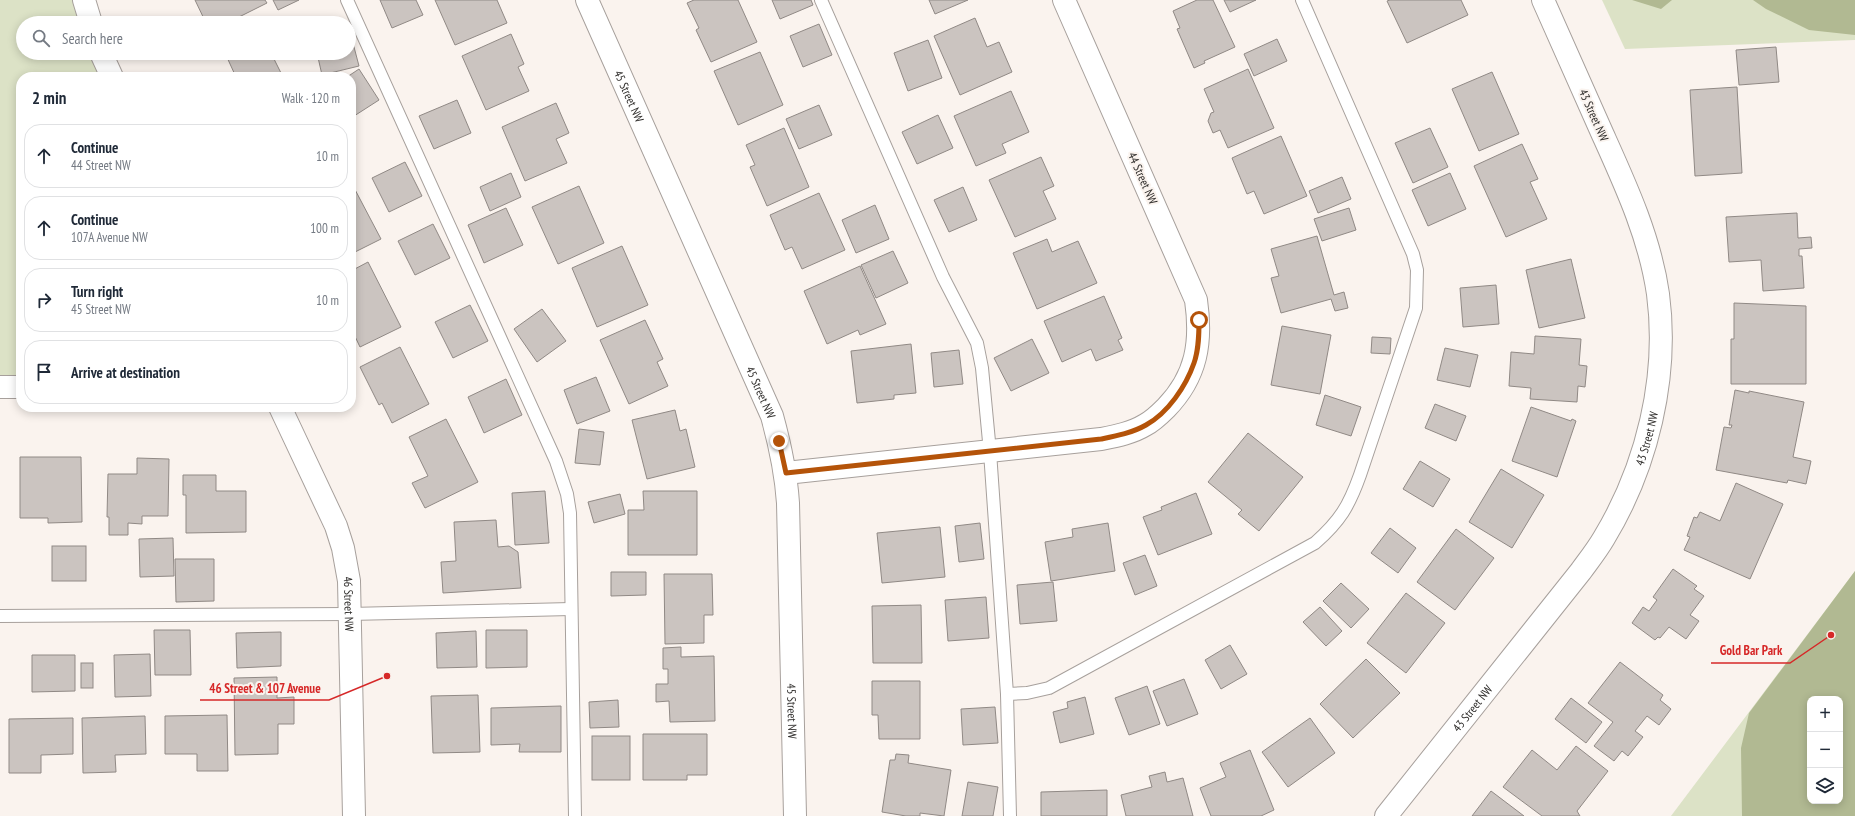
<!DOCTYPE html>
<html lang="en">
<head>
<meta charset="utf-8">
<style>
  body { margin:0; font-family:"PT Sans Narrow",sans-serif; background:#f2f2f3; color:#1f2937 }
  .controls { position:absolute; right:12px; bottom:12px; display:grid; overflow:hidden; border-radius:8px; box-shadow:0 2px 10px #0003 }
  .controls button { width:36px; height:36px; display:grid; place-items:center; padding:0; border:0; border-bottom:1px solid #e0e1e3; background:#fff; color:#1f2937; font:20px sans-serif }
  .stop { position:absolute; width:12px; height:12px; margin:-9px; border:3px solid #b45309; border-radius:50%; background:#fff }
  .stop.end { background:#b45309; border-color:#fff; box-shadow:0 1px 4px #0008 }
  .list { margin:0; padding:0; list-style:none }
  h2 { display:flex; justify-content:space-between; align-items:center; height:52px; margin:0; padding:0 16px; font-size:17px }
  h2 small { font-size:13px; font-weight:400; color:#747a83 }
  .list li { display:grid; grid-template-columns:26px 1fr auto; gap:12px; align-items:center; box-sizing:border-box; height:64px; margin:0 8px 8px; padding:0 8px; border:1px solid #e0e1e3; border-radius:16px }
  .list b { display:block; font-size:15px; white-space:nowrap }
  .list p { margin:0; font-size:13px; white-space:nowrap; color:#747a83 }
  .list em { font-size:13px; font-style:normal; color:#747a83 }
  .icon { flex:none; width:22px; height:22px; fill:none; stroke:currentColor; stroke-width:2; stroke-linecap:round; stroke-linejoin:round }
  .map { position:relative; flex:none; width:1855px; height:816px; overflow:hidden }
  .search { position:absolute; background:#fff; box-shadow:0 2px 10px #0003; left:16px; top:16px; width:340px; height:44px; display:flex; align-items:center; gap:10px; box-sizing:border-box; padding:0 14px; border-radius:22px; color:#747a83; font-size:15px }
  .panel { position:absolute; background:#fff; box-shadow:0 2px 10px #0003; left:16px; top:72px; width:340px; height:340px; border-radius:16px }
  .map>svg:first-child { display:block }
  .green { fill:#dce2c6; fill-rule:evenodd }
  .forest { fill:#b1b992; fill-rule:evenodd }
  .building { fill:#cbc4c0; stroke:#908985 }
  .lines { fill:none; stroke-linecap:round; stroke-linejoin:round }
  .service-casing { stroke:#a7a09c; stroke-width:14 }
  .minor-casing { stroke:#a7a09c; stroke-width:24 }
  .tertiary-casing { stroke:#a7a09c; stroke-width:24 }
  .service { stroke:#fff; stroke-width:12 }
  .minor { stroke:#fff; stroke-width:22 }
  .tertiary { stroke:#fff; stroke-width:22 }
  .route { stroke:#b45309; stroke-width:5 }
  .labels { text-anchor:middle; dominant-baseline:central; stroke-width:4; stroke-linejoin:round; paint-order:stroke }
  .street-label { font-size:12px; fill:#2f2d2b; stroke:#faf3ee }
  .leader { fill:none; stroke:#d62828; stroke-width:1.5 }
  .callout-dot { fill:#d62828; stroke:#faf3ee; stroke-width:1.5 }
  .callout-label { font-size:13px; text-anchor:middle; font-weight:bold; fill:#d62828; stroke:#faf3ee; stroke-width:4; stroke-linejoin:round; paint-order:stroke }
</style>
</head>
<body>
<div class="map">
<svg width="1855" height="816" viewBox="0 0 1855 816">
  <rect width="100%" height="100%" fill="#faf3ee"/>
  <!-- green -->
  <g class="green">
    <polygon points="0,0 84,0 91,23 23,23 23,53 101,53 112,77 21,77 21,387 0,387"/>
    <polygon points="1602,0 1855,0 1855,40 1625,49"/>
    <path d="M1855,571V816H1671ZM1810,699H1840V801H1810Z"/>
  </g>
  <!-- forest -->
  <g class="forest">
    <polygon points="1632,0 1672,0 1661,9"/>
    <polygon points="1753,0 1855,0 1855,35 1809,30 1766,9"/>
    <path d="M1855,571V816H1742L1741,748L1749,713ZM1810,699H1840V801H1810Z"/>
  </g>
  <!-- building -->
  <g class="building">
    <polygon points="195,0 265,0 267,3 227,23 206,23"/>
    <polygon points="273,0 299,0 278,10"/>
    <polygon points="380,0 416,0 423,15 392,28"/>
    <polygon points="435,0 497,0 507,23 455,45"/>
    <polygon points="694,0 738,0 757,42 711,62 696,30 699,28 687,3"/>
    <polygon points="772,0 811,0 813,5 780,19"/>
    <polygon points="929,0 968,0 935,14"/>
    <polygon points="1197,0 1213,0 1235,47 1204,61 1205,63 1194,68 1177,29 1180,28 1173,11"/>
    <polygon points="1224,0 1256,0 1230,12"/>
    <polygon points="1390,0 1461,0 1468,15 1407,43 1387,1"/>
    <polygon points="975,18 987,47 999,42 1012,72 960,95 934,36"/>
    <polygon points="819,24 832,55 803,67 790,36"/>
    <polygon points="349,28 359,66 322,75 317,53 349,53"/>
    <polygon points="511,34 524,64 518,67 529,91 486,110 462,56"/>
    <polygon points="1277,39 1287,61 1254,76 1244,54"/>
    <polygon points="928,40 942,78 908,91 894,53"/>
    <polygon points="1776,47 1779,82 1739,85 1736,50"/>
    <polygon points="760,52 783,105 738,125 714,71"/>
    <polygon points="225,53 271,53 283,77 236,77"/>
    <polygon points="359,69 379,100 351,118 351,77 347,77"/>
    <polygon points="1248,69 1274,128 1228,148 1220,130 1213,133 1208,121 1211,113 1214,112 1204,89"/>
    <polygon points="1492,72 1519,134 1479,151 1452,89"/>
    <polygon points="1737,87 1742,173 1695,176 1690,90"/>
    <polygon points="1011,91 1029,132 1002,144 1006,153 976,166 954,116"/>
    <polygon points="457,100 471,133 434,149 419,116"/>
    <polygon points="556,103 569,133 556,139 567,163 525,181 502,127"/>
    <polygon points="819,105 832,135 799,149 786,119"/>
    <polygon points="938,115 953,148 917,164 902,132"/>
    <polygon points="784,128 809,187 767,206 750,167 755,165 746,145"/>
    <polygon points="1430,128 1448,167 1413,183 1395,143"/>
    <polygon points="1281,136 1307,196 1264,214 1254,191 1247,194 1232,158"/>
    <polygon points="1522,144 1538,179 1530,182 1547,219 1506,237 1474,166"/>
    <polygon points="1041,157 1054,186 1043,191 1056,219 1015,237 989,180"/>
    <polygon points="405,162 422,196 389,212 372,178"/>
    <polygon points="511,173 521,197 490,211 480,187"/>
    <polygon points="1450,173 1466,209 1428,226 1412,190"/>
    <polygon points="1342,177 1351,199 1318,213 1309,191"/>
    <polygon points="351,182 381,239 351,254"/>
    <polygon points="579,186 604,243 558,264 532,207"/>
    <polygon points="963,187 977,220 949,232 934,200"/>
    <polygon points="819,193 845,250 802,269 792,247 785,250 770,215"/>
    <polygon points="875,205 889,239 856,253 842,220"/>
    <polygon points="506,208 523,245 484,263 468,225"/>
    <polygon points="1349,208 1356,230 1322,241 1314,219"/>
    <polygon points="1797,213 1798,238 1811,237 1812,248 1799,249 1799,256 1802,256 1804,288 1763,291 1761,260 1729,262 1726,217"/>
    <polygon points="433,224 450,258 415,275 398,241"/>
    <polygon points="1317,236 1334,295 1344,292 1348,308 1335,311 1331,299 1281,313 1271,278 1279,276 1271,249"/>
    <polygon points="1047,239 1052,252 1078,241 1097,283 1037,309 1013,253"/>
    <polygon points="622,246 648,305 597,327 572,268"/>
    <polygon points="893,251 908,283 876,298 861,265"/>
    <polygon points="1571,259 1585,318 1539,328 1526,270"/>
    <polygon points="368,262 401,327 360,347 351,328 351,271"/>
    <polygon points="860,266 886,324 860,335 858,330 827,344 804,291"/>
    <polygon points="1496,285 1499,324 1463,327 1460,288"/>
    <polygon points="1104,296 1122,338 1118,340 1123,350 1096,361 1091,349 1062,362 1044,321"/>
    <polygon points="1734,303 1806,306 1806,384 1731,384 1731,339 1734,339"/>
    <polygon points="470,305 488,341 453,358 435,322"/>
    <polygon points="542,309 566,341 537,362 514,329"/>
    <polygon points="645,320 663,359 657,362 668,386 629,404 600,340"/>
    <polygon points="1282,326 1331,335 1320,394 1271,385"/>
    <polygon points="1535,336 1581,339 1579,365 1587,366 1585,387 1578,386 1577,402 1530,399 1531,388 1509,386 1511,352 1534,354"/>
    <polygon points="1372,337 1391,338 1390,354 1371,353"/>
    <polygon points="1032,339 1049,373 1011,391 994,358"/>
    <polygon points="911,344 916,393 894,395 894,399 857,403 851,351"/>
    <polygon points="400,347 429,404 392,423 382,403 379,405 360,367"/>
    <polygon points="1445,348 1478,355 1470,387 1437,380"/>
    <polygon points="959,350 963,384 934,387 931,353"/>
    <polygon points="596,377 610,411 577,424 564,390"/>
    <polygon points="506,379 522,415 484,433 468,397"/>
    <polygon points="1735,390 1749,393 1749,391 1804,402 1793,457 1811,461 1806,484 1788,480 1787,483 1716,470 1724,427 1731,428 1732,425 1729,425"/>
    <polygon points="1325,395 1361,407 1351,436 1316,425"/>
    <polygon points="1435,404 1466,416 1456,441 1425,428"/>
    <polygon points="1531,407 1571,421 1572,419 1576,421 1557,477 1512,461"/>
    <polygon points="675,410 680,431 686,429 695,467 647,479 632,420"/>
    <polygon points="446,419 478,482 425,508 412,483 428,476 409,437"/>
    <polygon points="579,429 604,432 600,465 575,463"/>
    <polygon points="1248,433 1303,477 1259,531 1238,514 1242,510 1208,482"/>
    <polygon points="20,457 81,457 82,522 48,523 48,518 20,518"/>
    <polygon points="137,458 169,459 168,516 142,516 142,524 128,523 128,535 109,535 109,517 107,517 108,474 137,474"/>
    <polygon points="1420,461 1450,479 1433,507 1403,489"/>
    <polygon points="1501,469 1544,495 1512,548 1469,522"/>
    <polygon points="183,475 216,475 216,491 246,491 246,532 186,533 186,495 183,495"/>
    <polygon points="1736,483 1783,504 1750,579 1684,550 1690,537 1687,536 1694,517 1697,518 1700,512 1720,521"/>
    <polygon points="545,491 549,543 515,545 512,493"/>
    <polygon points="643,491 697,491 697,555 628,555 628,510 644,510"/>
    <polygon points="1196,493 1212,534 1158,555 1143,517 1162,510 1161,507"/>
    <polygon points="620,494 625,514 594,523 588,502"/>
    <polygon points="496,520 498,547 509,546 518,552 521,588 443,593 441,562 456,561 454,522"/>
    <polygon points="980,523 984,559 959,562 955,526"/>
    <polygon points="1108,523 1115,571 1051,581 1045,542 1073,537 1072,529"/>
    <polygon points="940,527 945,577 882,583 877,533"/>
    <polygon points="1390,528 1416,548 1398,573 1371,553"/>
    <polygon points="1456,529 1494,558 1455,610 1417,582"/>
    <polygon points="173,538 174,576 140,577 139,539"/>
    <rect x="52" y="546" width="34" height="35"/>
    <polygon points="1145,555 1157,586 1135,595 1123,563"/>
    <polygon points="175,559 214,559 214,601 176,602"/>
    <polygon points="1673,569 1697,586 1694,589 1704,596 1690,615 1699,621 1686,639 1669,627 1660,638 1658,637 1655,640 1632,623 1643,607 1649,611 1657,600 1653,597"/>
    <polygon points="611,572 646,572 646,595 611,596"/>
    <polygon points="664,574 712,574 713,615 704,615 704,643 665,644"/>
    <polygon points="1053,582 1057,621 1020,624 1017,585"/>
    <polygon points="1341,583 1369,609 1351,628 1323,601"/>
    <polygon points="1406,593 1445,623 1406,673 1367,643"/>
    <polygon points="986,597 989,638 948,641 945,600"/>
    <polygon points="921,605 922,663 873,663 872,606"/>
    <polygon points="1320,607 1342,631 1326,646 1303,622"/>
    <polygon points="154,630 190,630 191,675 155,675"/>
    <polygon points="486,630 527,630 527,667 486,668"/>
    <polygon points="476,631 477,667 437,668 436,633"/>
    <polygon points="281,632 281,666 237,668 236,633"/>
    <polygon points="1230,645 1247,674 1221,689 1205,660"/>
    <polygon points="681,647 681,657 714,656 715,721 670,722 669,701 656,702 656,684 668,684 668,669 663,669 663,648"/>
    <polygon points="150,654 151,696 115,697 114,655"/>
    <polygon points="32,655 75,655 75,691 32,692"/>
    <polygon points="1366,659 1400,693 1353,738 1320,704"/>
    <polygon points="1620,662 1663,695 1660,700 1671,709 1659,725 1647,716 1635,731 1643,737 1628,756 1622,751 1614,761 1594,746 1613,722 1588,703"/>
    <rect x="81" y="663" width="12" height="25"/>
    <polygon points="277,677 277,698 294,697 294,724 278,724 278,754 235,755 234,678"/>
    <polygon points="1184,679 1198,714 1167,726 1153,691"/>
    <polygon points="872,681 920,681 920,739 879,739 878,715 872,715"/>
    <polygon points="1147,686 1160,724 1129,735 1115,698"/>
    <polygon points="478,695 480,752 433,753 431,696"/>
    <polygon points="1085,697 1094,734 1060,743 1053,712 1068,708 1067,702"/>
    <polygon points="1571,698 1602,722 1586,743 1555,719"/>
    <polygon points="618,700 619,727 590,728 589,702"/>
    <polygon points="561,706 561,752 519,752 520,744 491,745 491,708"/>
    <polygon points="995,707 998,743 963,745 961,709"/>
    <polygon points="227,715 228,771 197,771 197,754 165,754 165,716"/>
    <polygon points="145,716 146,754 115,755 116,772 83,773 82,718"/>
    <polygon points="73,718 73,754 41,755 41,773 9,773 9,719"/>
    <polygon points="1310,718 1335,753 1288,787 1262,752"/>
    <polygon points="643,734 707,734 707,775 687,775 687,780 643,780"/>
    <rect x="592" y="736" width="38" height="44"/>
    <polygon points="1576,746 1608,771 1577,811 1580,816 1542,816 1503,787 1532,750 1557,770"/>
    <polygon points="1250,750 1274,810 1261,816 1211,816 1200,788 1226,777 1220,763"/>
    <polygon points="896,754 909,755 908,763 951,770 944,816 920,813 920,816 906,816 882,812 890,760 895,760"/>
    <polygon points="1165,772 1167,782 1183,778 1193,816 1126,816 1121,795 1152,787 1149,776"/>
    <polygon points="968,782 998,787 993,816 962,816"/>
    <polygon points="1107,790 1107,816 1041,816 1041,792"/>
    <polygon points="1491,791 1524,816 1472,816"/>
  </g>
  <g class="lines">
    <!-- service casing -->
    <g class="service-casing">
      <g id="service">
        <polyline points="347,0 556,461 567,494 570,513 575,816"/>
        <polyline points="821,0 943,277 977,343 982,368 990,452 1007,694"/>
        <polyline points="0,616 349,614 571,609"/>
        <path d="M1010,816L1007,694L1027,693L1049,688L1315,543C1340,521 1349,506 1360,475L1416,308L1417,270L1413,254L1302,0"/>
      </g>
    </g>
    <!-- minor casing -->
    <g class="minor-casing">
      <g id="minor">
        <path id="s1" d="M587,0L772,416C780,445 786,473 788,503L795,816"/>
        <polyline points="0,387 21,387"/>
        <path d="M786,473L1101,439C1116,436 1132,433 1145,425C1153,421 1160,414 1166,408C1197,376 1202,342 1196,300L1064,0"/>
        <path id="s2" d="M1386,816L1581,571C1589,560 1597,550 1604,538C1647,467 1669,377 1658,294C1650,238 1626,186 1603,135C1583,90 1563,45 1543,0"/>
      </g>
    </g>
    <!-- tertiary casing -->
    <g class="tertiary-casing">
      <g id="tertiary">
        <polyline points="84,0 91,23"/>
        <polyline points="101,53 112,77"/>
        <path id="s3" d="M280,407L336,526L343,548L349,581L354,816"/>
      </g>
    </g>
    <!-- service -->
    <use href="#service" class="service"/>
    <!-- minor -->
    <use href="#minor" class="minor"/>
    <!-- tertiary -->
    <use href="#tertiary" class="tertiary"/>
  </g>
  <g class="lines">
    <!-- route -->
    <path class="route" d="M779,441L786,473L1101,439C1116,436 1132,433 1146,425C1168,413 1186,386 1194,363C1199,349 1199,333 1199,320"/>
  </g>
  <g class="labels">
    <!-- street labels -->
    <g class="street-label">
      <text stroke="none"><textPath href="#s1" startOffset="105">45 Street NW</textPath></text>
      <text transform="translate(1594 115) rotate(66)">43 Street NW</text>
      <text transform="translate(1143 178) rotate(66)">44 Street NW</text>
      <text stroke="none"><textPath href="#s1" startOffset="429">45 Street NW</textPath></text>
      <text stroke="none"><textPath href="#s2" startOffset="462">43 Street NW</textPath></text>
      <text stroke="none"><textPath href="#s3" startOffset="211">46 Street NW</textPath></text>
      <text stroke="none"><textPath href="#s2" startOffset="138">43 Street NW</textPath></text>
      <text stroke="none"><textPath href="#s1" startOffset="752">45 Street NW</textPath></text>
    </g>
  </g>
  <!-- callouts -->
  <path class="leader" d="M1831 635L1790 663H1711M387 676L329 700H200"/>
  <g class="callout-dot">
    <circle cx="1831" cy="635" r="4"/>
    <circle cx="387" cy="676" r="4"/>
  </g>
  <g class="callout-label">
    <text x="1751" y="655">Gold Bar Park</text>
    <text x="265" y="693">46 Street &amp; 107 Avenue</text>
  </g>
</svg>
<div class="controls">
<button>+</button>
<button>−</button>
<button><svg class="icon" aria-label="layers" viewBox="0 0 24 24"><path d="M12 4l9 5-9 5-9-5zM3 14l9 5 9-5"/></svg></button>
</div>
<div class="stop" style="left:1199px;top:320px"></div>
<div class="stop end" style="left:779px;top:441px"></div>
<div class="search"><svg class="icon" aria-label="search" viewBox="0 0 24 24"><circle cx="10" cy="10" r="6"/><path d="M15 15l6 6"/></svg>Search here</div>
<section class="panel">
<h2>2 min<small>Walk · 120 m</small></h2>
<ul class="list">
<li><svg class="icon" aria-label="ahead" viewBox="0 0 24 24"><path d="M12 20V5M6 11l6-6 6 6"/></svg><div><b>Continue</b><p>44 Street NW</p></div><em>10 m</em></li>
<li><svg class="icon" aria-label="ahead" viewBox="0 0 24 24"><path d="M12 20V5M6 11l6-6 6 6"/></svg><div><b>Continue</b><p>107A Avenue NW</p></div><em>100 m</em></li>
<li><svg class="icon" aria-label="right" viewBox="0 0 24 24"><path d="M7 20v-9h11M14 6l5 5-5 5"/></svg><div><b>Turn right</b><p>45 Street NW</p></div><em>10 m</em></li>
<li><svg class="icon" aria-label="arrive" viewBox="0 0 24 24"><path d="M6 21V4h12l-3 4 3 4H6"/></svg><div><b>Arrive at destination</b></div></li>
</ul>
</section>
</div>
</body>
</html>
